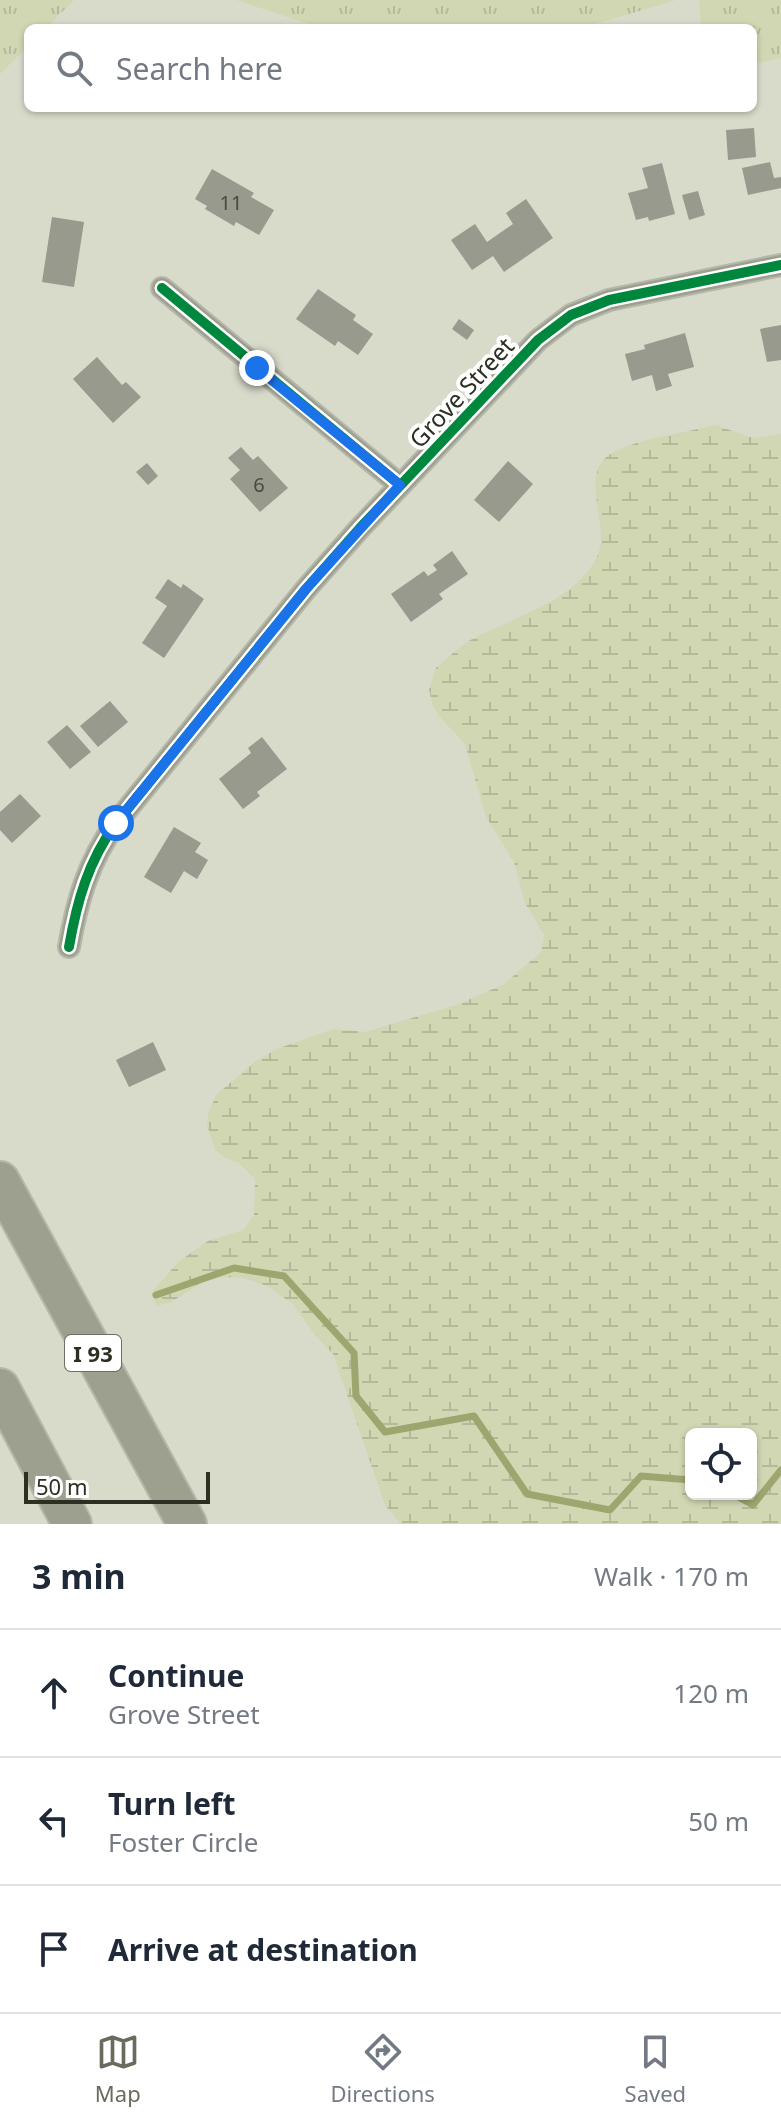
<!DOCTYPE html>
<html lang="en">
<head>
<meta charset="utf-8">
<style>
  body { margin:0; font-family:"Noto Sans",sans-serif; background:#f6f6f7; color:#1f2937 }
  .controls { position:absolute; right:24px; bottom:24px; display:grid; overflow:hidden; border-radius:12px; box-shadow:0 2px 6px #0004 }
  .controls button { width:72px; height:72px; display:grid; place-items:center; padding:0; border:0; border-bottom:2px solid #e0e1e3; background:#fff; color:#1f2937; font:40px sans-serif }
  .scale { position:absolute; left:24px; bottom:20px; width:186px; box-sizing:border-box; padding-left:8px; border:4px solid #2d2f23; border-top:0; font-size:22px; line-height:28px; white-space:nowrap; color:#2d2f23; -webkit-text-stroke:6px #fff; paint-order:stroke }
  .stop { position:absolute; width:24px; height:24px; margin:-18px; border:6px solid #1a73e8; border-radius:50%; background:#fff }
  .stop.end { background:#1a73e8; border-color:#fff; box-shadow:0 2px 8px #0008 }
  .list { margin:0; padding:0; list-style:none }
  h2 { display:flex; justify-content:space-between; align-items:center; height:104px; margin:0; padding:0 32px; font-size:34px }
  h2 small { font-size:26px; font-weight:400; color:#747a83 }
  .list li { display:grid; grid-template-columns:52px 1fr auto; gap:24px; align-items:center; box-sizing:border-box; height:128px; padding:0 32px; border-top:2px solid #e0e1e3 }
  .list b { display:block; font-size:30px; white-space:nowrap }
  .list p { margin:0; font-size:26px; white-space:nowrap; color:#747a83 }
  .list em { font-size:26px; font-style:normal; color:#747a83 }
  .icon { flex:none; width:44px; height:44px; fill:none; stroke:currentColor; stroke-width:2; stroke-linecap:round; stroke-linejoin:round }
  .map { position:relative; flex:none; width:781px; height:1524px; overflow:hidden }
  .search { position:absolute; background:#fff; box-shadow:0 2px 6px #0004; left:24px; right:24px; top:24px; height:88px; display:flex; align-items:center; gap:20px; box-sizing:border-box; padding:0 28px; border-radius:12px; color:#747a83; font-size:30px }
  .sheet { height:488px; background:#fff }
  nav { display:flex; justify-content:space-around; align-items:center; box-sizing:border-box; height:112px; border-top:2px solid #e0e1e3; background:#fff; font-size:22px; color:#747a83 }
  nav a { display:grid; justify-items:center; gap:4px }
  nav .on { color:#696b5d }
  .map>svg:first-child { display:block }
  .wetland { fill:url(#wetland-marsh); fill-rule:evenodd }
  .park { fill:url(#park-tufts) }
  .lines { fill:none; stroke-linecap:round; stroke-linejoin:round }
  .stream { stroke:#9ea56e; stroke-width:7 }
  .building { fill:#979a8c }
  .street-casing { stroke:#b5b7aa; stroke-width:24 }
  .highway-casing { stroke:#b5b7aa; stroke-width:42 }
  .street { stroke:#9da08e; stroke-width:20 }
  .highway { stroke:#9da08f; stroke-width:38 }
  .cycleway-casing { stroke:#fff; stroke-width:15 }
  .cycleway { stroke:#00873e; stroke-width:10 }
  .route { stroke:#1a73e8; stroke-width:10 }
  .labels { text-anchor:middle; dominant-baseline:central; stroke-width:8; stroke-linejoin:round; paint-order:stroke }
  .number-label { font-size:20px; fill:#484a3d }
  .shield { fill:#fff; stroke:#6c6d65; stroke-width:2 }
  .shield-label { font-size:22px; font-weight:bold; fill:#2d2f23 }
  .street-label { font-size:24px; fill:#2d2f23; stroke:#fff }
</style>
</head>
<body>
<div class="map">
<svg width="781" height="1524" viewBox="0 0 781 1524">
  <defs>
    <pattern id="wetland-marsh" width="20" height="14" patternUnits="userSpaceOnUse" patternTransform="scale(2)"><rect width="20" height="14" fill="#d1d7b3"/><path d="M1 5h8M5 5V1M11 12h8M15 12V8" fill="none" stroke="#b4b99a"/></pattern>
    <pattern id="park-tufts" width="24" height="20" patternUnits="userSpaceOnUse" patternTransform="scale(2)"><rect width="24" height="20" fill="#d1d7b3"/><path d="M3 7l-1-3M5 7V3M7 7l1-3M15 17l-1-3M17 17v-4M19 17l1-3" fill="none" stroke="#b4b99a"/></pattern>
  </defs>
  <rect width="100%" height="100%" fill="#d8dbca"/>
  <!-- wetland -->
  <path class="wetland" d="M715,425L753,438L781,434V1524H401L385,1505L333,1354L314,1334L293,1304L267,1286L244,1278L223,1277L204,1282L171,1302L157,1306L151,1293L178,1262L208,1241L243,1230L254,1215L255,1179L239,1163L225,1158L215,1150L207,1125L208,1114L216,1095L256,1061L277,1049L333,1029L365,1032L459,1004L504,984L541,952L544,935L525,903L514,862L486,817L465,744L439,716L432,704L429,689L436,668C448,658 460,645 474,638C509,620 553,607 581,579C591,569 599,557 601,542C603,518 583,471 609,455C640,437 681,434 715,425ZM691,1434H751V1494H691Z"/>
  <!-- park -->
  <g class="park">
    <polygon points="0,0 74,0 46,28 28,28 28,46 0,74"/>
    <polygon points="236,0 676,0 582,28 321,28"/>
    <polygon points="699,0 781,0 781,58 753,64 753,28 701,28"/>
  </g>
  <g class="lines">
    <!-- stream -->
    <g class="stream">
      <polyline points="156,1295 234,1268 284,1276 354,1353 356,1396 385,1432 474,1416 527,1494 610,1510 641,1476 691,1480"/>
      <polyline points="733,1494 753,1505 781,1470"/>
    </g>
  </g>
  <!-- building -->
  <g class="building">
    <polygon points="754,128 756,157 728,160 726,130"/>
    <polygon points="770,162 774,178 781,177 781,188 748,195 742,168"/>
    <polygon points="662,163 675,214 649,221 648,217 636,220 628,193 648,188 642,168"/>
    <polygon points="212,169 254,193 251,197 274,210 259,235 236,222 234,226 205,209 207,206 195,199"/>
    <polygon points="698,191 705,215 689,220 682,195"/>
    <polygon points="526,199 553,238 504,272 493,256 472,270 451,240 475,224 487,242 513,224 506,213"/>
    <polygon points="52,217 84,222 74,287 42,282"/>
    <polygon points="318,289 356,315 353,320 373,334 358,355 338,341 335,346 296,319"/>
    <polygon points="459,319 474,330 467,340 452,329"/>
    <polygon points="781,325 781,360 767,362 760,329"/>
    <polygon points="685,333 694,367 668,374 672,386 656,391 652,375 632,381 625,354 645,349 644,345"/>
    <polygon points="97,357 122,385 126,382 141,397 113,423 73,379"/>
    <polygon points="241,447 253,460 258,456 288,488 260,512 230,479 240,470 228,458"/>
    <polygon points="508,461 533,484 499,522 474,500"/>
    <polygon points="147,463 158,476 148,485 136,472"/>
    <polygon points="452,551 468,574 439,594 443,599 411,622 391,594 424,571 428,576 437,570 433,565"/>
    <polygon points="168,579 181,588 183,584 204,599 164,658 142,643 167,606 155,598"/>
    <polygon points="110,701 128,722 98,747 80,726"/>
    <polygon points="67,725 91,752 70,769 47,742"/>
    <polygon points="262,737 287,769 257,792 260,796 243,809 219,779 251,753 248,748"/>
    <polygon points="20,794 41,816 12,843 0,830 0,812"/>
    <polygon points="174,827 201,843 195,852 208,860 197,879 184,871 171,893 144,877"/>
    <polygon points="153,1042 166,1070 129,1087 116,1060"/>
  </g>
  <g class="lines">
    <!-- street casing -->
    <g class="street-casing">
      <g id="street">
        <polyline points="162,288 400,485"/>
        <path d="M69,947C77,901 88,862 116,823L306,589L360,528L538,340L571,315L609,300L781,265"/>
      </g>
    </g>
    <!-- highway casing -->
    <g class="highway-casing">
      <g id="highway">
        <polyline points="0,1181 187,1524"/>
        <polyline points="0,1388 72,1524"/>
      </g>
    </g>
    <!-- street -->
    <use href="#street" class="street"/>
    <!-- highway -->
    <use href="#highway" class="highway"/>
    <!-- cycleway casing -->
    <g class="cycleway-casing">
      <g id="cycleway">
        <polyline points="162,288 400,485"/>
        <path d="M69,947C77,901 88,862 116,823L306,589L360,528L538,340L571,315L609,300L781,265"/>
      </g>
    </g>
    <!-- cycleway -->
    <use href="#cycleway" class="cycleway"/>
  </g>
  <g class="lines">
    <!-- route -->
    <polyline class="route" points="116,823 306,589 400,485 257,368"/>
  </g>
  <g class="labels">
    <!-- number labels -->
    <g class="number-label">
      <text x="231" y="202">11</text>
      <text x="259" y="484">6</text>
    </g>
    <!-- shield labels -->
    <rect class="shield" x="65" y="1335" width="56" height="36" rx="6"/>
    <g class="shield-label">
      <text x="93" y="1353">I 93</text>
    </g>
    <!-- street labels -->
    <g class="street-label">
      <text transform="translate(461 392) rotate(-47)">Grove Street</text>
    </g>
  </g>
</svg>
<div class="controls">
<button><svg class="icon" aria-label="locate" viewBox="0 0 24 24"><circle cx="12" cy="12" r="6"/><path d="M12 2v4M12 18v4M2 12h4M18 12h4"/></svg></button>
</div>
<div class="scale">50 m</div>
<div class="stop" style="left:116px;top:823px"></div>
<div class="stop end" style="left:257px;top:368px"></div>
<div class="search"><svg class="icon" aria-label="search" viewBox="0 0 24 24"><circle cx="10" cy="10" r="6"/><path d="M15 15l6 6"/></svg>Search here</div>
</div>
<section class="sheet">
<h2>3 min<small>Walk · 170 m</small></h2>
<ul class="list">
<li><svg class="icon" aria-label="ahead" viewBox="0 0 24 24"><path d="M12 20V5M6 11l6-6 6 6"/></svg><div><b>Continue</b><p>Grove Street</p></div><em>120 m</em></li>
<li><svg class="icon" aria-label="left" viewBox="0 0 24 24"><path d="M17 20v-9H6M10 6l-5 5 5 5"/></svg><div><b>Turn left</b><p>Foster Circle</p></div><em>50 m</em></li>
<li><svg class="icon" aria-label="arrive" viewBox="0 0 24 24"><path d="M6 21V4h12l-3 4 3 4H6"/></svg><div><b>Arrive at destination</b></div></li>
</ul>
</section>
<nav>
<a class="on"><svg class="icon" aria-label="map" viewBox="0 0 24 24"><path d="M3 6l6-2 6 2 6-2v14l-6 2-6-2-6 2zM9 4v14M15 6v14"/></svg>Map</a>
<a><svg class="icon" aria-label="directions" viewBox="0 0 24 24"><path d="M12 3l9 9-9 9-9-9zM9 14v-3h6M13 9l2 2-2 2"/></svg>Directions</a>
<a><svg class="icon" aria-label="saved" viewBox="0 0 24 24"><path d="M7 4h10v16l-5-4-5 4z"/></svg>Saved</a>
</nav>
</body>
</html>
